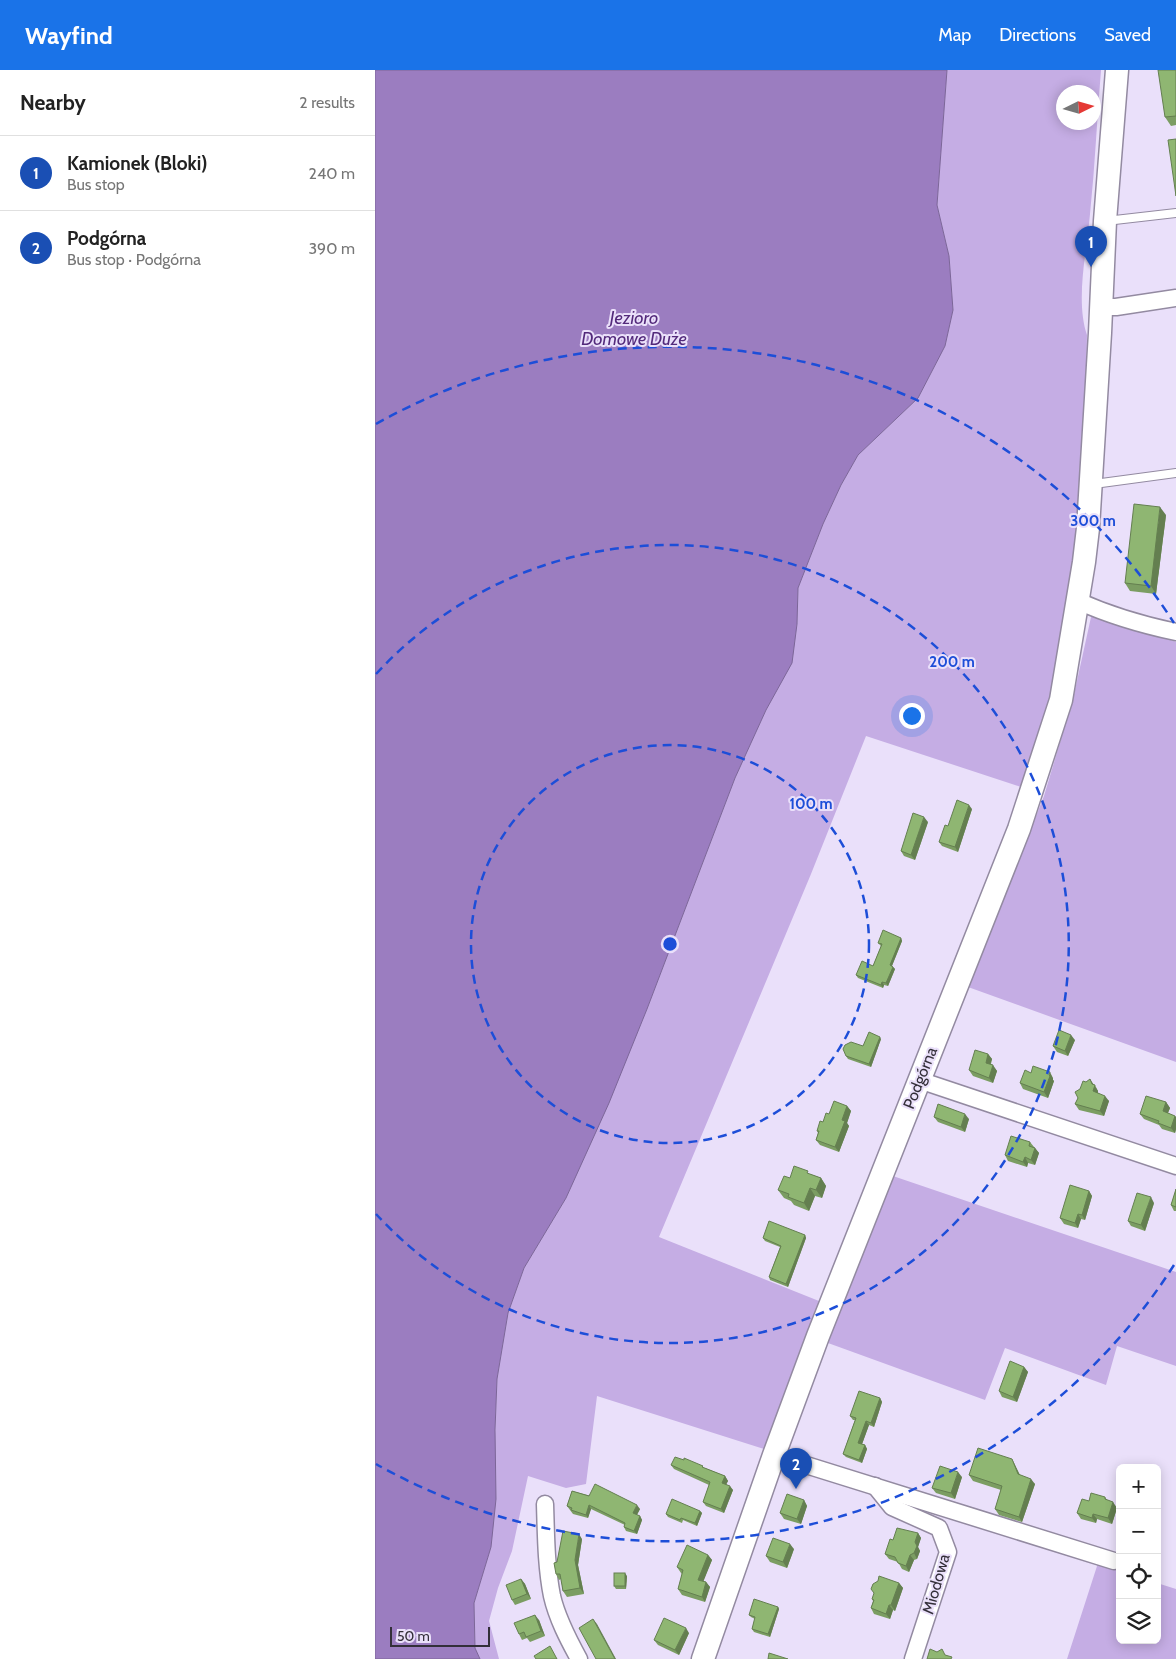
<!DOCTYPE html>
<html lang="en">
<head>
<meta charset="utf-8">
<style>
  body { margin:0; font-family:Cabin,sans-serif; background:#f2f2f2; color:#222 }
  .controls { position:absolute; right:15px; bottom:15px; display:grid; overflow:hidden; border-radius:8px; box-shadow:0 2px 12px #0003 }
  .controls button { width:45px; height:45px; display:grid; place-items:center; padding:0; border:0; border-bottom:1px solid #e0e0e0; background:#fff; color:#222; font:25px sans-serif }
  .compass { position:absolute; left:681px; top:15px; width:45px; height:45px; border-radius:50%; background:#fff; box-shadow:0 2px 12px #0003; rotate:85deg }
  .scale { position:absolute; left:15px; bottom:12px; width:100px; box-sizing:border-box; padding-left:5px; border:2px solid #332f39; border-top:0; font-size:14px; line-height:18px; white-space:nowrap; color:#332f39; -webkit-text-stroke:4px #eae0fa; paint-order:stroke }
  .you { position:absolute; left:536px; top:645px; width:18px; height:18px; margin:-12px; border:4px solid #fff; border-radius:50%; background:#1a73e8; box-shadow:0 0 0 8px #1a73e833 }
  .badge { display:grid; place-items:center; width:32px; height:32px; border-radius:50%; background:#1a73e8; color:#fff; font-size:16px; font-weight:700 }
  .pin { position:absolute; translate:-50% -41px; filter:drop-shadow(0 1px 2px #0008) }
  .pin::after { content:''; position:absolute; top:26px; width:18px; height:15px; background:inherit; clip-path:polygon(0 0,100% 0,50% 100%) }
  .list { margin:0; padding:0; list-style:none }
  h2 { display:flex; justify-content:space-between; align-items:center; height:65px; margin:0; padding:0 20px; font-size:21px }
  h2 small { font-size:16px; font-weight:400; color:#767676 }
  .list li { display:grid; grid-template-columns:32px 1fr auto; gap:15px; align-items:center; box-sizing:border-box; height:75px; padding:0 20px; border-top:1px solid #e0e0e0 }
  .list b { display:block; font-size:19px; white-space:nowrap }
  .list p { margin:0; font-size:16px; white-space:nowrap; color:#767676 }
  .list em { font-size:16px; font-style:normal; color:#767676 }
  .icon { flex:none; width:28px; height:28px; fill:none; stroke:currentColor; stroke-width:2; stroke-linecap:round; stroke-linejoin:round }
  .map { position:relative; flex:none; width:801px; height:1589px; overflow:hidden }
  header { display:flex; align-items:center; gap:30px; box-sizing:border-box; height:70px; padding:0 25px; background:#1a73e8; color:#fff }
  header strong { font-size:24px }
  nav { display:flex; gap:28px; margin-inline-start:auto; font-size:18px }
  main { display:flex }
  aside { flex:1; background:#fff }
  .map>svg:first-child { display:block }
  .green { fill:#c5ade4; fill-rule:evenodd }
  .water { fill:#9b7dc0; stroke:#7c6698 }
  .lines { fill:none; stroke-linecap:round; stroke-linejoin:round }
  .lane-casing { stroke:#938aa1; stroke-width:10 }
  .street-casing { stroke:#938aa1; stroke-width:19 }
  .secondary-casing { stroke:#938aa1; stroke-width:25 }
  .lane { stroke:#fff; stroke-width:8 }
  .street { stroke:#fff; stroke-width:16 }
  .secondary { stroke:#fff; stroke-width:22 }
  .wall { fill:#7b9d62 }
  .shaded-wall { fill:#647f50 }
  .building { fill:#8fb672; stroke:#647f50 }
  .ring { fill:none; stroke:#1d4ed8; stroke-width:2.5; stroke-dasharray:9 6 }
  .labels { text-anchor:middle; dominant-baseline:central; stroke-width:4; stroke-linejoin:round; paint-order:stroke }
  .street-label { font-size:16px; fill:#332f39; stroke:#eae0fa }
  .water-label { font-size:18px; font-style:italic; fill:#532a7b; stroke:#eae0fa }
  .centre { fill:#1d4ed8; stroke:#eae0fa; stroke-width:2.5 }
  .ring-label { font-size:15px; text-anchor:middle; font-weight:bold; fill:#1d4ed8; stroke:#eae0fa; stroke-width:4; stroke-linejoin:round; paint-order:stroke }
</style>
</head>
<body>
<header>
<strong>Wayfind</strong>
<nav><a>Map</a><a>Directions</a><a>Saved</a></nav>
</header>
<main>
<aside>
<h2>Nearby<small>2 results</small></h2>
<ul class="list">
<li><span class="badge" style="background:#1a4fb4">1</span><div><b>Kamionek (Bloki)</b><p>Bus stop</p></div><em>240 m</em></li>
<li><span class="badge" style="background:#1a4fb4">2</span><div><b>Podgórna</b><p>Bus stop · Podgórna</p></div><em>390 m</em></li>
</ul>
</aside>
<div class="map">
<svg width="801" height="1589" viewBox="0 0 801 1589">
  <rect width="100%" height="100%" fill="#eae0fa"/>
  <!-- green -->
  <g class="green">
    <path d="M572,0H726C722,48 720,96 715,144C712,180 700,230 712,265L709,450L679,623L646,717L491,666L436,804L284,1167L449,1233L392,1380L222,1326L211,1414L191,1418L153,1406L137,1481L123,1518L114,1551L124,1589H105L100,1578L99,1533L116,1477L122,1309L133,1243L149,1198L191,1128L272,939L360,708L391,640L416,593L422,554L423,518L448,454L466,415L483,385L543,328L570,276L578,240L574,186L562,135ZM688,22H718V52H688Z"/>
    <polygon points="718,538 801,572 801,992 593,917 669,726 698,629"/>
    <polygon points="515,1105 801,1202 801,1296 742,1276 731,1315 630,1278 610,1330 453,1273"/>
    <polygon points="723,1493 745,1500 745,1570 782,1570 782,1513 801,1519 801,1589 692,1589"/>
  </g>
  <!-- water -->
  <polygon class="water" points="0,0 572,0 562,135 574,186 578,240 570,276 543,328 483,385 466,415 448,454 423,518 422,554 417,593 391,640 360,708 272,939 234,1033 191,1128 149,1198 133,1243 122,1309 120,1360 121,1429 116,1477 99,1533 100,1578 105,1589 0,1589"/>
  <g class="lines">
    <!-- lane casing -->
    <g class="lane-casing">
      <g id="lane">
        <polyline points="731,151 801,143"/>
        <polyline points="719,414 801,403"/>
      </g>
    </g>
    <!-- street casing -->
    <g class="street-casing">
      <g id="street">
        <polyline points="725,237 741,237 801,228"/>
        <path d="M703,531C734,545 768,555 801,562"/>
        <polyline points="544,1010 801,1096"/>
        <polyline points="399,1385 739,1491"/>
        <polyline points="500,1416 517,1437 564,1458 573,1482 538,1589"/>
        <path d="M170,1434C171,1464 171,1496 177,1526C182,1548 193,1569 204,1589"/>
      </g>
    </g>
    <!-- secondary casing -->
    <g class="secondary-casing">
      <polyline id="secondary" points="328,1589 399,1385 443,1266 644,759 686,630 709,492 713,458 725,263 730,151 742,0"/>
    </g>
    <!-- lane -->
    <use href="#lane" class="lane"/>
    <!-- street -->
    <use href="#street" class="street"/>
    <!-- secondary -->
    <use href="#secondary" class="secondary"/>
  </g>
  <!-- wall -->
  <g class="wall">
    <polygon points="801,0 801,55 796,56 790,47"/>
    <polygon points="791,445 781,524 755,521 750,513"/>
    <polygon points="597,739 583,782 567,776 564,772 573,756"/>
    <polygon points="553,752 540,790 529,786 526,781"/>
    <polygon points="526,868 527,871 517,896 520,899 513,916 509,915 508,918 483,908 481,905 498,896 506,876 503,873"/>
    <polygon points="506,969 496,997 473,989 471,986 488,976"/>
    <polygon points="700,970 693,986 682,982 678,976"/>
    <polygon points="613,984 617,989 616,994 622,1001 618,1013 598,1006 594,1000"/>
    <polygon points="656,1003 678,1008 678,1010 679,1011 673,1028 648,1019 645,1013"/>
    <polygon points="718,1015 720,1015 723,1021 723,1023 734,1031 729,1046 704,1040 700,1034 703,1028"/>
    <polygon points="791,1032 795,1038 793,1043 801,1047 801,1059 800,1063 787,1059 784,1055 769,1049 765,1044"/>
    <polygon points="472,1036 476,1041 472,1053 474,1056 464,1082 445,1075 441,1070 443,1063 442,1061 454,1044"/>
    <polygon points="559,1047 594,1049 590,1062 563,1052"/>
    <polygon points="655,1072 664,1083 660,1095 653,1093 652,1097 633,1091 630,1085"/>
    <polygon points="435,1104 446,1108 451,1116 447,1128 440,1126 434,1141 419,1135 416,1131 409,1128 403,1120 415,1108"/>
    <polygon points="801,1119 801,1141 799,1141 796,1135"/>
    <polygon points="714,1121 717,1126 710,1150 706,1149 703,1158 689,1154 685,1148"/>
    <polygon points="779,1133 770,1161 756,1156 753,1151"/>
    <polygon points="430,1165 431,1168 413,1217 395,1210 394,1207 405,1177 390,1171 388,1168"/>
    <polygon points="649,1297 653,1302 642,1332 627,1327 624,1321"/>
    <polygon points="505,1328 507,1332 499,1357 494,1355 487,1374 490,1375 492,1379 487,1393 471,1387 468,1384 480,1350 478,1350 475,1346"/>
    <polygon points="637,1389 645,1405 660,1414 647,1452 624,1445 620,1439 626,1420 598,1411 594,1405"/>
    <polygon points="296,1395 330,1398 350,1406 353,1411 351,1414 358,1420 349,1443 331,1436 328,1432 334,1415 299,1399"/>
    <polygon points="587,1407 580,1429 561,1423 557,1418"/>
    <polygon points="197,1421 265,1439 262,1445 265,1446 267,1450 262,1464 251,1461 249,1457 250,1455 216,1439 213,1448 198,1444 192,1436"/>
    <polygon points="730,1427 732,1430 742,1438 737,1454 722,1449 721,1453 706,1449 702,1443 714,1431"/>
    <polygon points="429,1430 432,1436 426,1454 409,1449 405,1443"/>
    <polygon points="325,1441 327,1443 322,1456 308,1450 307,1453 293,1447 291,1444"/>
    <polygon points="543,1463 546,1468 543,1477 545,1481 542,1489 539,1490 534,1502 527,1499 523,1492 514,1489 510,1484 518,1470"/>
    <polygon points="207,1469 203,1495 209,1524 192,1527 188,1521 186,1509 184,1510 181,1504 182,1492"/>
    <polygon points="419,1479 412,1498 395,1492 391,1486"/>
    <polygon points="333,1485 337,1490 328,1511 331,1512 335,1517 330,1532 307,1525 303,1519 307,1504 306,1503 302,1497"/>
    <polygon points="252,1506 251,1519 241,1519 239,1516"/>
    <polygon points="146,1509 150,1514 156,1529 140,1535 137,1530"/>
    <polygon points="524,1513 528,1518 520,1541 518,1540 515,1549 499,1544 496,1538 498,1531 497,1529"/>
    <polygon points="403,1537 404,1539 395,1567 379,1562 377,1559 380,1549 376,1547 374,1545"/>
    <polygon points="164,1550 170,1566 155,1572 152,1568 147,1570 144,1564"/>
    <polygon points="314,1563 304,1585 283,1575 279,1570"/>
  </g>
  <!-- shaded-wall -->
  <g class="shaded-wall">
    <polygon points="785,437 791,445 781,524 776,516"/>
    <polygon points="594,735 597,739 583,782 580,777"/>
    <polygon points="549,747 553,752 540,790 536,785"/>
    <polygon points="526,868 527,871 516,898 515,895"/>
    <polygon points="518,897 520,899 513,916 511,913"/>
    <polygon points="507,912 509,915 508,918 506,915"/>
    <polygon points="696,965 700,970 693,986 690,981"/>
    <polygon points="505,967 506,969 496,997 494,994"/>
    <polygon points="613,984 617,989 614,998 611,993"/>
    <polygon points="618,995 622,1001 618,1013 614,1008"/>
    <polygon points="675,1002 678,1008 678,1010 679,1011 673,1028 669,1022"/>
    <polygon points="715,1009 723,1021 722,1026 718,1021"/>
    <polygon points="730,1026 734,1031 729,1046 725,1041"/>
    <polygon points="791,1032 795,1038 791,1047 788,1041"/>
    <polygon points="472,1036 476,1041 472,1053 474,1056 464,1082 460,1077 467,1050"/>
    <polygon points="590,1044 594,1049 590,1062 586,1057"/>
    <polygon points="800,1046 801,1047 801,1059 800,1063 796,1058"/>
    <polygon points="660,1078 664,1083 660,1095 656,1090"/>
    <polygon points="650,1087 653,1093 652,1097 648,1092"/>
    <polygon points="446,1108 451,1116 447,1128 441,1120"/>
    <polygon points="435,1118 440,1126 434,1141 429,1133"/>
    <polygon points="714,1121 717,1126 710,1150 707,1145"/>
    <polygon points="776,1127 779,1133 770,1161 766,1155"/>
    <polygon points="703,1144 706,1149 703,1158 700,1153"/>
    <polygon points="430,1165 431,1168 413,1217 411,1214"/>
    <polygon points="649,1297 653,1302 642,1332 638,1327"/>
    <polygon points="505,1328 507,1332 499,1357 496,1353"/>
    <polygon points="491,1351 494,1355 486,1377 483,1373"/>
    <polygon points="490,1375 492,1379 487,1393 484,1390"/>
    <polygon points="637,1389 640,1395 647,1410 643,1404"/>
    <polygon points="583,1402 587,1407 580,1429 576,1423"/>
    <polygon points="350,1406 353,1411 350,1417 347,1413"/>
    <polygon points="656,1409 660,1414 647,1452 644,1447"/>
    <polygon points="355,1416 358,1420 349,1443 346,1439"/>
    <polygon points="429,1430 432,1436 426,1454 422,1449"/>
    <polygon points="738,1432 742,1438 737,1454 733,1448"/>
    <polygon points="214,1435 216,1439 213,1448 211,1445"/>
    <polygon points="262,1435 265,1439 261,1446 258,1443"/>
    <polygon points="325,1441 327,1443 322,1456 320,1453"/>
    <polygon points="718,1444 722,1449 721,1453 717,1448"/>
    <polygon points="265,1446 267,1450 262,1464 259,1461"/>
    <polygon points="543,1463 546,1468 543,1477 545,1481 542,1489 539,1483 540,1472"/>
    <polygon points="204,1464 207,1469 203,1495 209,1524 205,1518 200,1490"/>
    <polygon points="415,1474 419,1479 412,1498 408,1492"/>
    <polygon points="333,1485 337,1490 327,1515 323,1510"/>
    <polygon points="535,1485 539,1490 534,1502 531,1496"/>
    <polygon points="250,1503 252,1506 251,1519 250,1516"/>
    <polygon points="146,1509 150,1514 156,1529 152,1524"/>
    <polygon points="331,1512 335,1517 330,1532 327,1527"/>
    <polygon points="524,1513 528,1518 520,1541 516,1535"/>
    <polygon points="514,1535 518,1540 515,1549 511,1544"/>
    <polygon points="403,1537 404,1539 395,1567 393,1564"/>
    <polygon points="160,1545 164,1550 170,1566 166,1561"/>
    <polygon points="218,1549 222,1554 241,1589 240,1589"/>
    <polygon points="311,1558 314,1563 304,1585 300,1580"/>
  </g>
  <!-- building -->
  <g class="building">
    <polygon points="783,0 801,0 801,46 790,47"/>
    <polygon points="801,69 801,126 793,70"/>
    <polygon points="759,434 785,437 776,516 750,513"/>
    <polygon points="582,730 594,735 580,777 564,772 570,755 573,756"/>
    <polygon points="538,743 549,747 536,785 526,781"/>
    <polygon points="508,860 526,868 515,895 518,897 511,913 507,912 506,915 481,905 487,891 498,896 507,874 503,873"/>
    <polygon points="684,960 696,965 690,981 678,976"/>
    <polygon points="494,962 505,967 494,994 471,986 468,979 470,975 476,972 488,976"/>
    <polygon points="600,980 613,984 611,993 618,995 614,1008 594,1000"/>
    <polygon points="658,996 675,1002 674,1005 675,1006 669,1022 645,1013 650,1000 656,1003"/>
    <polygon points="715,1009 717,1014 720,1015 718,1021 730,1026 725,1041 700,1034 703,1028 700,1022 705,1019 708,1011 711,1012"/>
    <polygon points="771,1026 791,1032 788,1041 800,1046 796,1058 783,1053 784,1051 765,1044"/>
    <polygon points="459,1031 472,1036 467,1050 470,1051 460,1077 441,1070 444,1061 442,1061 445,1051 448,1052 451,1043 454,1044"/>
    <polygon points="563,1034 590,1044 586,1057 559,1047"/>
    <polygon points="636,1066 655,1072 654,1076 660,1078 656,1090 650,1087 648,1092 630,1085"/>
    <polygon points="419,1096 433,1101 432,1103 446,1108 441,1120 435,1118 429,1133 413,1127 414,1124 403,1120 409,1106 415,1108"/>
    <polygon points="695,1115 714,1121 707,1145 703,1144 700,1153 685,1148"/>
    <polygon points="801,1119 801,1137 796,1135"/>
    <polygon points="762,1123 776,1127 766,1155 753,1151"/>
    <polygon points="394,1151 430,1165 411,1214 394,1207 406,1176 388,1168"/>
    <polygon points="635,1291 649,1297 638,1327 624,1321"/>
    <polygon points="484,1321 505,1328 496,1353 491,1351 483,1373 490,1375 484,1390 468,1384 481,1348 475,1346"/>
    <polygon points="603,1378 637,1389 643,1404 656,1409 644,1447 620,1439 627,1416 594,1405"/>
    <polygon points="300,1387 309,1390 309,1388 328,1396 327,1397 350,1406 347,1413 355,1416 346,1439 328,1432 335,1412 296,1395"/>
    <polygon points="565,1396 583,1402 576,1423 557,1418"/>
    <polygon points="220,1414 262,1435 258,1443 265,1446 259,1461 249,1457 250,1453 214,1435 211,1445 196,1440 197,1438 192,1436 197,1421 214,1426"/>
    <polygon points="716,1423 730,1427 730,1429 738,1432 733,1448 718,1444 717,1448 702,1443 707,1429 714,1431"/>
    <polygon points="412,1424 429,1430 422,1449 405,1443"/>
    <polygon points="297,1429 325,1441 320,1453 306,1448 305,1450 291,1444"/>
    <polygon points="522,1458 543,1463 540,1472 542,1476 539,1483 535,1485 531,1496 523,1493 520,1487 510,1484 515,1469 518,1470"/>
    <polygon points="188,1461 204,1464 200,1490 205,1518 188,1521 185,1504 181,1504 179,1493 182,1492"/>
    <polygon points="398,1468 415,1474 408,1492 391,1486"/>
    <polygon points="312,1475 333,1485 323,1510 331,1512 327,1527 303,1519 308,1500 302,1497"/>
    <rect x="239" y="1503" width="11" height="13"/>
    <polygon points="504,1506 524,1513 516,1535 514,1535 511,1544 496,1538 499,1530 497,1529 499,1523 496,1519 498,1514 503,1511"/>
    <polygon points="146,1509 152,1524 137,1530 131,1515"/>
    <polygon points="379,1529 403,1537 393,1564 377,1559 380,1547 374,1545"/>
    <polygon points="160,1545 166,1561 151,1567 149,1562 144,1564 139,1553"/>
    <polygon points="289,1548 311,1558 300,1580 279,1570"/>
    <polygon points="218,1549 240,1589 221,1589 204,1558"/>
    <polygon points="175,1576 182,1589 161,1589 159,1586"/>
    <polygon points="555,1579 562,1582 567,1579 570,1585 577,1587 576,1589 552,1589"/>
    <polygon points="394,1583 413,1589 393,1589"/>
  </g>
  <!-- distance rings -->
  <g class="ring">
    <circle cx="295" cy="874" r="199"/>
    <path d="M1 604A399 399 0 1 1 1 1144"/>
    <path d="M799 1195A598 598 0 0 1 1 1394M1 354A598 598 0 0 1 799 553"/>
  </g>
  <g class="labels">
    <!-- street labels -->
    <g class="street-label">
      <text transform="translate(545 1008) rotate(-68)">Podgórna</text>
      <text transform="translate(561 1514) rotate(-74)">Miodowa</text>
    </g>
    <!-- water labels -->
    <g class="water-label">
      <text x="259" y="248">Jezioro<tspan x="259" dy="21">Domowe Duże</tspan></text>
    </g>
  </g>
  <circle cx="295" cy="874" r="8" class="centre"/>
  <g class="ring-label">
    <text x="718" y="456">300 m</text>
    <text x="577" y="597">200 m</text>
    <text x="436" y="739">100 m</text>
  </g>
</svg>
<div class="controls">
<button>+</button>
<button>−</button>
<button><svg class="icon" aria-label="locate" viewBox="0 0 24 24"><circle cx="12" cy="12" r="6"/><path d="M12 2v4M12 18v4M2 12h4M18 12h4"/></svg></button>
<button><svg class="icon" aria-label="layers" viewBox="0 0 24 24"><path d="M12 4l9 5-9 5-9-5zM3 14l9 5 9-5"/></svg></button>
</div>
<svg class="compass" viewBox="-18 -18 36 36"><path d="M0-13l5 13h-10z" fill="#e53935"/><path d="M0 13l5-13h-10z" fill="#767676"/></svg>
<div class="scale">50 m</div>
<div class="you"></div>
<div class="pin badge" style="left:716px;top:197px;background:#1a4fb4">1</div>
<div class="pin badge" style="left:421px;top:1419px;background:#1a4fb4">2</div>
</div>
</main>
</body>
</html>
